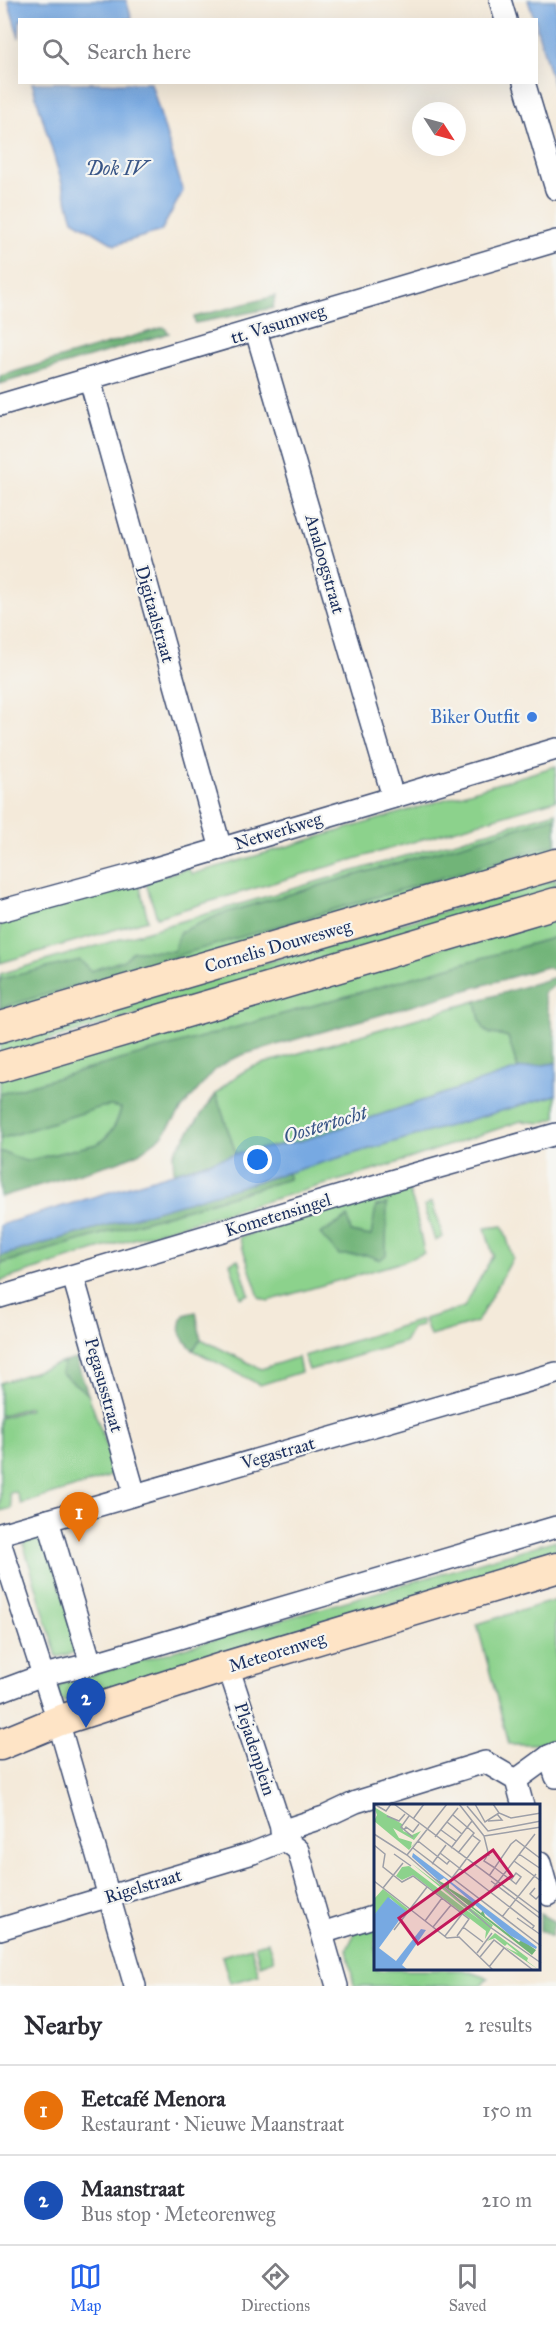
<!DOCTYPE html>
<html lang="en">
<head>
<meta charset="utf-8">
<style>
  body { margin:0; font-family:"IM FELL Great Primer",serif; background:#f7f7f7; color:#2b2b33 }
  .compass { position:absolute; left:412px; top:102px; width:54px; height:54px; border-radius:50%; background:#fff; box-shadow:0 6px 24px #0002; rotate:126deg }
  .you { position:absolute; left:258px; top:1160px; width:21px; height:21px; margin:-15px; border:4px solid #fff; border-radius:50%; background:#1a73e8; box-shadow:0 0 0 9px #1a73e833 }
  .badge { display:grid; place-items:center; width:39px; height:39px; border-radius:50%; background:#2563eb; color:#fff; font-size:20px; font-weight:700 }
  .pin { position:absolute; translate:-50% -50px; filter:drop-shadow(0 2px 3px #0008) }
  .pin::after { content:''; position:absolute; top:32px; width:21px; height:18px; background:inherit; clip-path:polygon(0 0,100% 0,50% 100%) }
  .list { margin:0; padding:0; list-style:none }
  h2 { display:flex; justify-content:space-between; align-items:center; height:78px; margin:0; padding:0 24px; font-size:26px }
  h2 small { font-size:20px; font-weight:400; color:#7c7c81 }
  .list li { display:grid; grid-template-columns:39px 1fr auto; gap:18px; align-items:center; box-sizing:border-box; height:90px; padding:0 24px; border-top:2px solid #e1e1e2 }
  .list b { display:block; font-size:22px; white-space:nowrap }
  .list p { margin:0; font-size:20px; white-space:nowrap; color:#7c7c81 }
  .list em { font-size:20px; font-style:normal; color:#7c7c81 }
  .icon { flex:none; width:33px; height:33px; fill:none; stroke:currentColor; stroke-width:2; stroke-linecap:round; stroke-linejoin:round }
  .map { position:relative; flex:none; width:556px; height:1986px; overflow:hidden }
  .search { position:absolute; background:#fff; box-shadow:0 6px 24px #0002; left:18px; right:18px; top:18px; height:66px; display:flex; align-items:center; gap:15px; box-sizing:border-box; padding:0 21px; border-radius:0px; color:#7c7c81; font-size:22px }
  .sheet { height:258px; background:#fff }
  nav { display:flex; justify-content:space-around; align-items:center; box-sizing:border-box; height:84px; border-top:2px solid #e1e1e2; background:#fff; font-size:16px; color:#7c7c81 }
  nav a { display:grid; justify-items:center; gap:3px }
  nav .on { color:#2563eb }
  .map>svg:first-child { display:block }
  .green { fill:#8cd28c; stroke:#548075; stroke-width:1.5 }
  .forest { fill:#71b478; stroke:#46726b; stroke-width:1.5 }
  .water { fill:#77a9e2; stroke:#496ca0; stroke-width:1.5 }
  .lines { fill:none; stroke-linecap:round; stroke-linejoin:round }
  .street-casing { stroke:#3c4b71; stroke-width:24 }
  .secondary-casing { stroke:#3c4b71; stroke-width:33 }
  .street { stroke:#fff; stroke-width:21 }
  .secondary { stroke:#fee4c6; stroke-width:30 }
  .shop-dot { fill:#3f7fe0; stroke:#f6f6f2; stroke-width:2 }
  .labels { text-anchor:middle; dominant-baseline:central; stroke-width:4.5; stroke-linejoin:round; paint-order:stroke }
  .street-label { font-size:18px; fill:#1b2f5e; stroke:#f6f6f2 }
  .shop-label { font-size:18px; fill:#366cbe; stroke:#f6f6f2; text-anchor:end }
  .water-label { font-size:20px; font-style:italic; fill:#375486; stroke:#f6f6f2 }
  .inset-road { fill:none; stroke:#9d9fa8; stroke-width:1.5 }
  .view { fill:#c2185b; fill-opacity:0.15; stroke:#c2185b; stroke-width:3 }
  .inset-edge { fill:none; stroke:#1b2f5e; stroke-width:3 }
</style>
</head>
<body>
<div class="map">
<svg width="556" height="1986" viewBox="0 0 556 1986">
  <rect width="100%" height="100%" fill="#f6f6f2"/>
  <filter id="ink" filterUnits="userSpaceOnUse"><feTurbulence type="fractalNoise" baseFrequency=".0167" numOctaves="2"/><feDisplacementMap in="SourceGraphic" scale="12" xChannelSelector="R" yChannelSelector="G"/><feConvolveMatrix kernelMatrix="1 2 1 2 8 2 1 2 1" color-interpolation-filters="sRGB"/></filter>
  <filter id="wash" filterUnits="userSpaceOnUse"><feTurbulence type="fractalNoise" baseFrequency=".008" numOctaves="4" result="noise"/><feDisplacementMap in="SourceGraphic" scale="24" xChannelSelector="R" yChannelSelector="G"/><feGaussianBlur stdDeviation="1.35" result="paint"/><feColorMatrix in="noise" values="0 0 0 0 0 0 0 0 0 0 0 0 0 0 0 0 0 1.4 0 .05"/><feComposite in="paint" operator="in"/></filter>
  <g filter="url(#wash)">
    <rect width="100%" height="100%" fill="#f4eada"/>
    <!-- green -->
    <g class="green">
      <polygon points="556,766 556,800 157,917 145,881 188,868 192,874 242,860"/>
      <polygon points="556,812 556,852 0,1017 0,974"/>
      <polygon points="556,879 556,890 0,1055 0,1039"/>
      <polygon points="139,883 148,920 0,963 0,924"/>
      <polygon points="556,914 556,937 0,1094 0,1077"/>
      <path d="M476,1001C478,1010 480,1029 489,1033C495,1035 502,1034 508,1037L518,1069L304,1140L236,1154L216,1094C227,1082 238,1074 252,1067Z"/>
      <polygon points="556,1095 556,1118 542,1123 521,1121 379,1169 95,1250 0,1281 0,1264 289,1179 288,1172"/>
      <path d="M111,1106L121,1108C117,1124 111,1135 97,1144L26,1161C16,1159 9,1152 0,1152V1139L101,1107Z"/>
      <polygon points="408,1188 415,1208 424,1253 402,1262 268,1301 259,1297 239,1237"/>
      <polygon points="432,1202 443,1237 435,1241 424,1206"/>
      <polygon points="503,1226 513,1258 477,1322 430,1336 424,1319 464,1307 493,1255 485,1228"/>
      <polygon points="238,1259 249,1294 241,1298 230,1263"/>
      <polygon points="421,1320 422,1326 412,1328 404,1342 309,1370 304,1356"/>
      <polygon points="201,1339 261,1369 298,1357 301,1372 260,1385 193,1350"/>
      <polygon points="64,1362 61,1373 88,1394 116,1472 108,1477 21,1504 16,1492 9,1493 12,1508 0,1511 0,1418 30,1409 29,1407 0,1416 0,1383"/>
      <polygon points="37,1536 45,1536 80,1651 57,1657 24,1546 25,1541"/>
      <polygon points="556,1540 556,1555 64,1702 59,1698 57,1692 61,1684"/>
      <polygon points="556,1600 556,1739 537,1744 509,1744 477,1624"/>
      <polygon points="376,1924 376,1970 464,1970 488,1978 481,1986 354,1986 347,1949 357,1929"/>
      <polygon points="268,1942 274,1960 260,1965 255,1945"/>
      <polygon points="251,1947 259,1975 230,1983 222,1956"/>
    </g>
    <!-- forest -->
    <g class="forest">
      <polygon points="275,296 273,308 195,323 194,317"/>
      <polygon points="164,327 169,333 0,384 0,376"/>
      <polygon points="556,817 556,844 0,1008 0,979 80,960 91,971 124,960 133,951 174,951 180,932 221,914"/>
      <path d="M556,937V971L546,967L245,1054L230,1060L214,1071L184,1106L163,1135L137,1154L117,1162L0,1197V1152C9,1152 16,1159 26,1161L97,1144C111,1135 117,1125 121,1108L111,1106L101,1107L0,1139V1094Z"/>
      <path d="M556,977V984L543,993L556,1040V1063L518,1069L508,1037C502,1034 495,1036 489,1033C480,1029 478,1010 476,1001Z"/>
      <polygon points="216,1094 236,1154 174,1172 173,1154"/>
      <polygon points="288,1172 289,1179 0,1264 0,1256"/>
      <polygon points="387,1204 386,1255 380,1260 367,1255 339,1255 320,1234 348,1217 351,1232 371,1236 376,1206"/>
      <path d="M196,1312L201,1339L193,1350C182,1338 176,1331 184,1315Z"/>
      <polygon points="76,1359 88,1394 61,1373 64,1362"/>
      <polygon points="540,1914 555,1922 551,1937 540,1930"/>
    </g>
    <!-- water -->
    <g class="water">
      <polygon points="8,0 126,0 132,19 20,20 19,38"/>
      <polygon points="528,0 556,0 556,94 537,29 536,20 534,19"/>
      <polygon points="32,83 151,83 183,191 161,231 115,245 73,220"/>
      <polygon points="556,1063 556,1095 0,1256 0,1225 236,1154 304,1140 518,1069"/>
    </g>
  </g>
  <g filter="url(#ink)">
    <g class="lines">
      <!-- street casing -->
      <g class="street-casing">
        <g id="street">
          <polyline points="500,0 506,20"/>
          <polyline points="524,82 556,189"/>
          <polyline points="256,331 393,797"/>
          <polyline points="90,380 221,849"/>
          <polyline points="0,405 556,241"/>
          <polyline points="0,911 139,873 556,749"/>
          <polyline points="73,1276 135,1495"/>
          <polyline points="0,1297 411,1175 556,1134"/>
          <polyline points="48,1520 91,1664"/>
          <polyline points="0,1534 556,1373"/>
          <polyline points="0,1542 58,1721 135,1986"/>
          <polyline points="228,1666 285,1840"/>
          <polyline points="0,1691 43,1675 91,1664 556,1527"/>
          <polyline points="549,1756 556,1777"/>
          <polyline points="516,1780 549,1756 556,1753"/>
          <polyline points="281,1831 324,1817 356,1802 485,1762 516,1780 523,1806"/>
          <polyline points="285,1840 298,1850 337,1986"/>
          <polyline points="540,1863 549,1895"/>
          <polyline points="0,1929 253,1853 285,1840"/>
          <polyline points="322,1933 376,1916"/>
        </g>
      </g>
      <!-- secondary casing -->
      <g class="secondary-casing">
        <g id="secondary">
          <polyline points="0,1027 556,864"/>
          <polyline points="0,1067 556,903"/>
          <polyline points="0,1745 58,1721 228,1666 556,1568"/>
        </g>
      </g>
      <!-- street -->
      <use href="#street" class="street"/>
      <!-- secondary -->
      <use href="#secondary" class="secondary"/>
    </g>
  </g>
  <!-- markers -->
  <circle class="shop-dot" cx="532" cy="717" r="6"/>
  <g class="labels">
    <!-- street labels -->
    <g class="street-label">
      <text transform="translate(278 324) rotate(-17)">tt. Vasumweg</text>
      <text transform="translate(325 564) rotate(74)">Analoogstraat</text>
      <text transform="translate(155 614) rotate(74)">Digitaalstraat</text>
      <text transform="translate(278 831) rotate(-17)">Netwerkweg</text>
      <text transform="translate(278 946) rotate(-16)">Cornelis Douwesweg</text>
      <text transform="translate(278 1215) rotate(-17)">Kometensingel</text>
      <text transform="translate(104 1385) rotate(74)">Pegasusstraat</text>
      <text transform="translate(278 1453) rotate(-16)">Vegastraat</text>
      <text transform="translate(277 1652) rotate(-17)">Meteorenweg</text>
      <text transform="translate(255 1749) rotate(72)">Plejadenplein</text>
      <text transform="translate(143 1886) rotate(-17)">Rigelstraat</text>
    </g>
    <!-- shop labels -->
    <g class="shop-label">
      <text x="520" y="717">Biker Outfit</text>
    </g>
    <!-- water labels -->
    <g class="water-label">
      <text x="117" y="168">Dok IV</text>
      <text transform="translate(325 1124) rotate(-17)">Oostertocht</text>
    </g>
  </g>
  <!-- overview -->
  <g transform="translate(374 1804)">
    <rect width="166" height="166" fill="#f4eada"/>
    <path d="M0,3L28,20L29,27L38,31L47,27L40,36L19,24L25,34L38,38L37,43L44,35L35,46L0,17L3,11ZM37,59L119,121L111,135L112,127L39,71L28,76L22,72L28,63L35,62L107,117ZM9,85L34,105L32,108L16,94L0,111V95ZM121,129L154,154L153,157L165,166L131,143L144,149L133,140L131,142L121,134L113,137Z" fill="#8cd28c"/>
    <path d="M58,73L71,80L75,77V84L102,100L99,103L107,109L109,106L111,112L145,138L148,136L162,146L158,151Z" fill="#71b478"/>
    <path d="M39,49L163,143L162,145L137,132L70,74L65,77L38,53ZM14,93L32,107L5,144L22,157L47,125L52,126L28,161L34,166H0V111Z" fill="#77a9e2"/>
    <path class="inset-road" d="M0,0L12,7L17,0M20,0L167,110M85,0L110,32M101,0L111,18L125,9M119,0L125,9L137,14L167,9M93,2L114,27L167,17M79,11L93,23M13,12L25,17L31,10M35,12L27,23L39,33M39,15L50,0M114,17L128,16L123,10M73,18L88,30M30,26L32,23L39,28L45,20M67,26L82,37M0,30L33,51L116,123L167,159M110,32L167,23M110,32L115,52M61,33L84,4M44,37L73,60L76,56M137,40L142,36L167,55M0,41L11,50L9,63L28,78L39,72L95,115L83,132M39,44L167,142M77,44L98,17M66,49L160,122L158,125M84,49L100,29L93,23M20,50L37,62M114,50L110,57L121,64M145,50L167,65M33,51L73,0M140,57L167,77M58,60L72,41M121,64L134,74L137,76L142,80L147,73L142,69L137,76M115,72L137,40M78,74L106,37L98,31M0,77L73,134L85,133L119,166M117,77L167,115M9,84L29,59M161,84L156,90L162,95L167,90M116,88L161,30M128,113L162,70M143,114L167,131M51,117L68,94M59,123L77,101M89,123L109,138M20,126L53,83M71,132L88,110M103,149L118,129M106,153L120,136L159,166M115,163L130,144"/>
    <path class="view" d="M119,46L138,72L44,140L25,114Z"/>
    <rect width="166" height="166" class="inset-edge"/>
  </g>
</svg>
<svg class="compass" viewBox="-18 -18 36 36"><path d="M0-13l5 13h-10z" fill="#e53935"/><path d="M0 13l5-13h-10z" fill="#7c7c81"/></svg>
<div class="you"></div>
<div class="pin badge" style="left:79px;top:1542px;background:#e8710a">1</div>
<div class="pin badge" style="left:86px;top:1728px;background:#1a4fb4">2</div>
<div class="search"><svg class="icon" aria-label="search" viewBox="0 0 24 24"><circle cx="10" cy="10" r="6"/><path d="M15 15l6 6"/></svg>Search here</div>
</div>
<section class="sheet">
<h2>Nearby<small>2 results</small></h2>
<ul class="list">
<li><span class="badge" style="background:#e8710a">1</span><div><b>Eetcafé Menora</b><p>Restaurant · Nieuwe Maanstraat</p></div><em>150 m</em></li>
<li><span class="badge" style="background:#1a4fb4">2</span><div><b>Maanstraat</b><p>Bus stop · Meteorenweg</p></div><em>210 m</em></li>
</ul>
</section>
<nav>
<a class="on"><svg class="icon" aria-label="map" viewBox="0 0 24 24"><path d="M3 6l6-2 6 2 6-2v14l-6 2-6-2-6 2zM9 4v14M15 6v14"/></svg>Map</a>
<a><svg class="icon" aria-label="directions" viewBox="0 0 24 24"><path d="M12 3l9 9-9 9-9-9zM9 14v-3h6M13 9l2 2-2 2"/></svg>Directions</a>
<a><svg class="icon" aria-label="saved" viewBox="0 0 24 24"><path d="M7 4h10v16l-5-4-5 4z"/></svg>Saved</a>
</nav>
</body>
</html>
